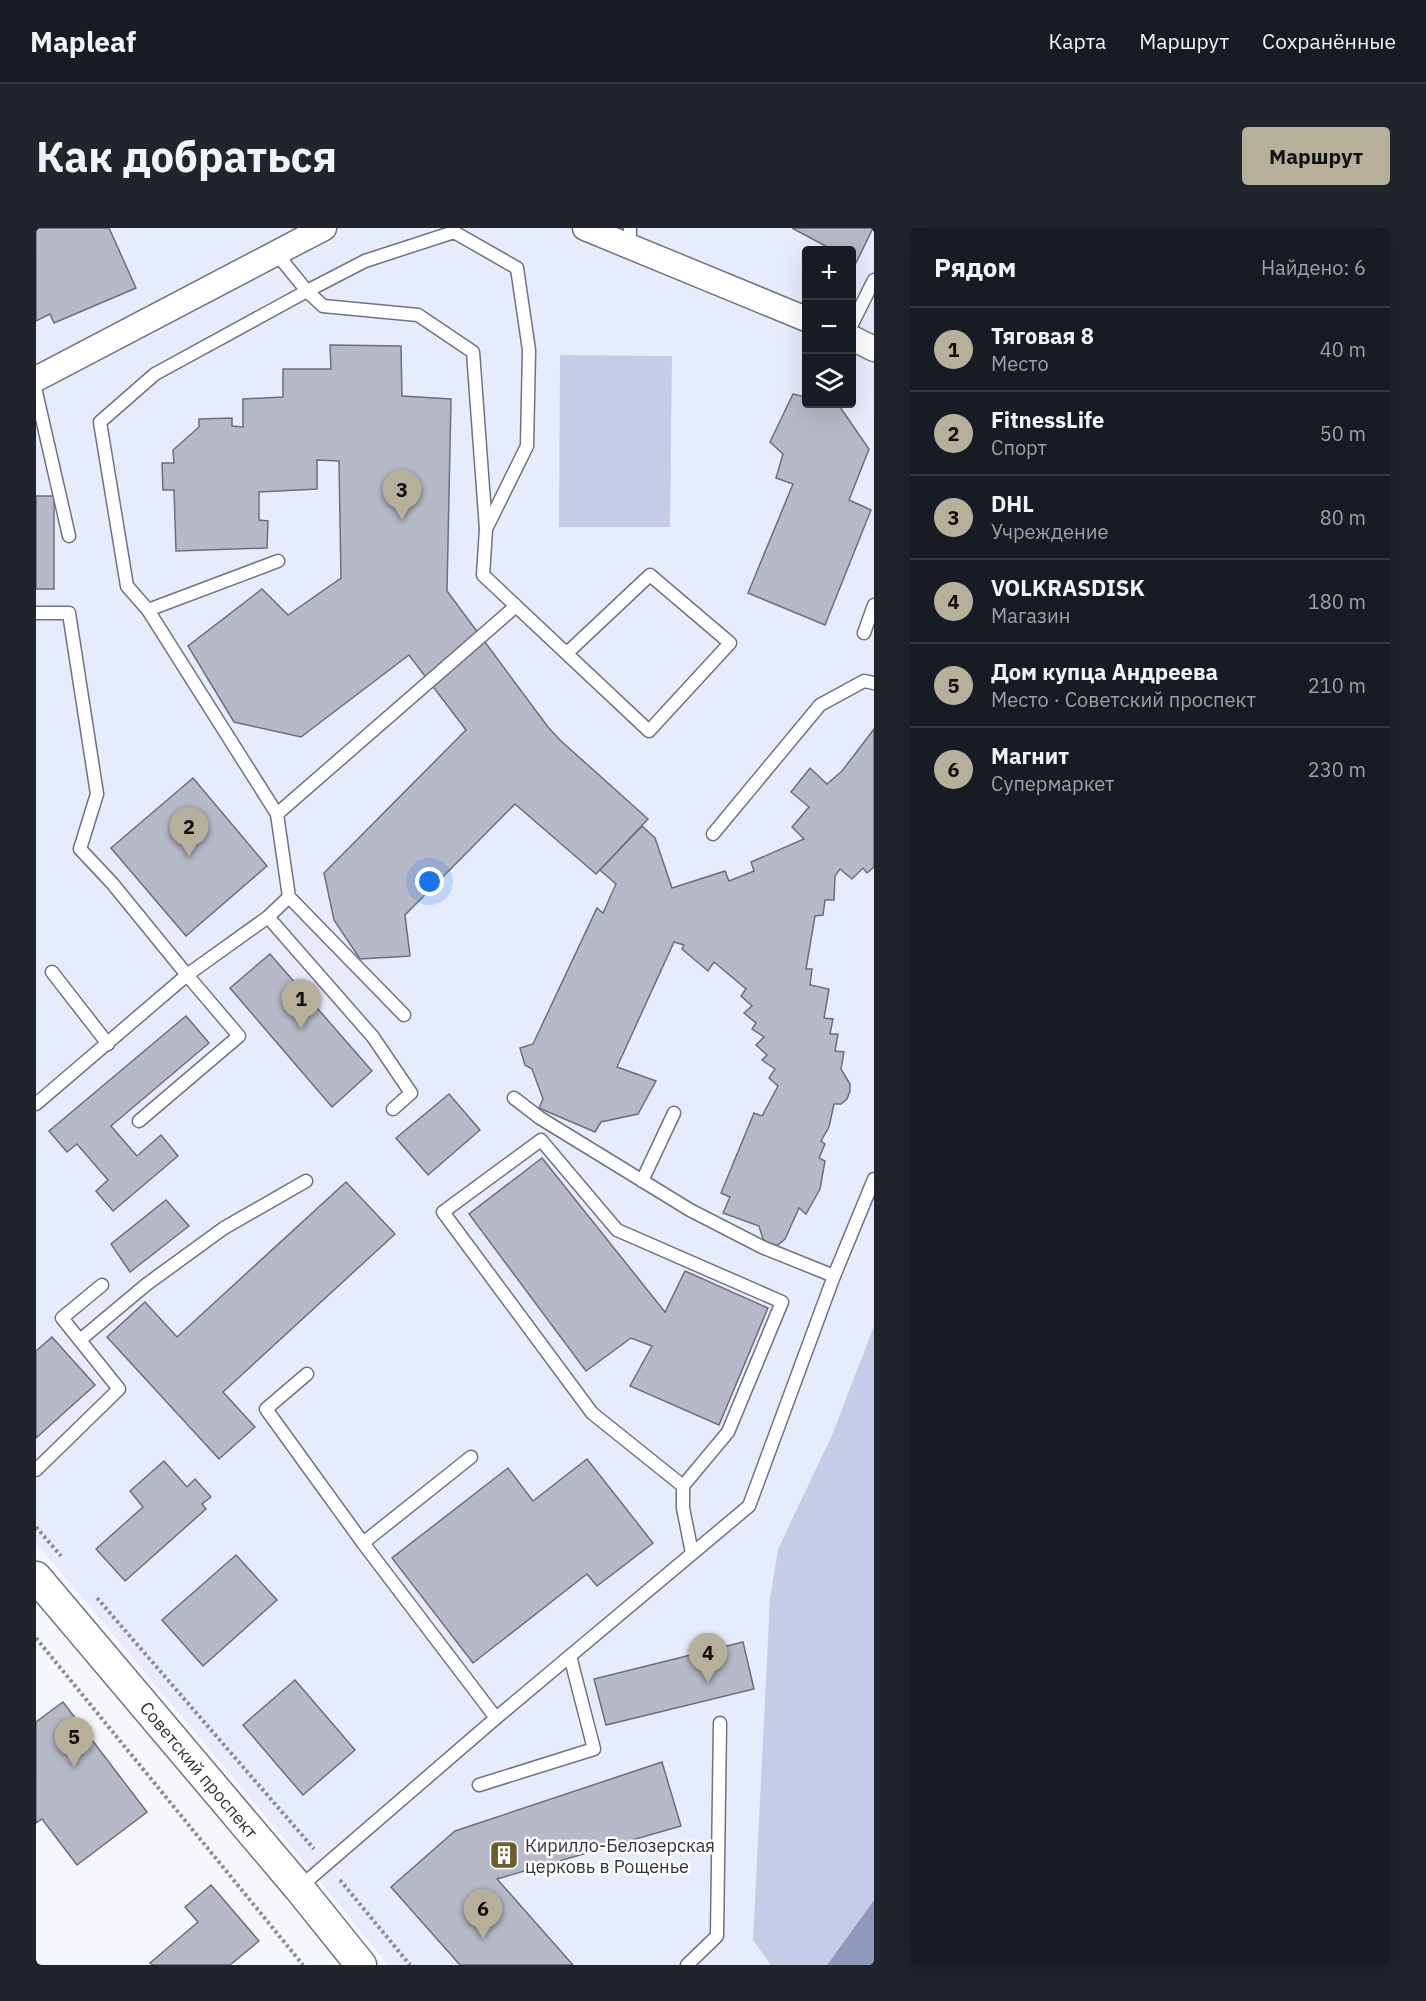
<!DOCTYPE html>
<html lang="ru">
<head>
<meta charset="utf-8">
<style>
  body { margin:0; font-family:"IBM Plex Sans",sans-serif; background:#20242c; color:#f1f3f6 }
  .controls { position:absolute; right:18px; top:18px; display:grid; overflow:hidden; border-radius:6px; box-shadow:0 6px 24px #0002 }
  .controls button { width:54px; height:54px; display:grid; place-items:center; padding:0; border:0; border-bottom:2px solid #363941; background:#171b24; color:#f1f3f6; font:30px sans-serif }
  .you { position:absolute; left:394px; top:654px; width:21px; height:21px; margin:-15px; border:4px solid #fff; border-radius:50%; background:#1a73e8; box-shadow:0 0 0 9px #1a73e833 }
  .badge { display:grid; place-items:center; width:39px; height:39px; border-radius:50%; background:#b6b09b; color:#111; font-size:20px; font-weight:700 }
  .pin { position:absolute; translate:-50% -50px; filter:drop-shadow(0 2px 3px #0008) }
  .pin::after { content:''; position:absolute; top:32px; width:21px; height:18px; background:inherit; clip-path:polygon(0 0,100% 0,50% 100%) }
  .list { margin:0; padding:0; list-style:none }
  h2 { display:flex; justify-content:space-between; align-items:center; height:78px; margin:0; padding:0 24px; font-size:26px }
  h2 small { font-size:20px; font-weight:400; color:#9ea1a6 }
  .list li { display:grid; grid-template-columns:39px 1fr auto; gap:18px; align-items:center; box-sizing:border-box; height:84px; padding:0 24px; border-top:2px solid #363941 }
  .list b { display:block; font-size:22px; white-space:nowrap }
  .list p { margin:0; font-size:20px; white-space:nowrap; color:#9ea1a6 }
  .list em { font-size:20px; font-style:normal; color:#9ea1a6 }
  .icon { flex:none; width:33px; height:33px; fill:none; stroke:currentColor; stroke-width:2; stroke-linecap:round; stroke-linejoin:round }
  .map { position:relative; flex:none; width:838px; height:1737px; overflow:hidden; border-radius:6px }
  header { display:flex; align-items:center; gap:36px; box-sizing:border-box; height:84px; padding:0 30px; background:#171b24; border-bottom:2px solid #363941 }
  header strong { font-size:28px }
  nav { display:flex; gap:33px; margin-inline-start:auto; font-size:21px }
  .intro { display:flex; align-items:center; justify-content:space-between; box-sizing:border-box; height:144px; padding:0 36px }
  h1 { margin:0; font-size:42px }
  .button { padding:15px 27px; border-radius:6px; background:#b6b09b; color:#111; font-size:21px; font-weight:700 }
  main { display:flex; gap:36px; padding:0 36px }
  aside { flex:1; background:#171b24; border-radius:6px; box-shadow:0 6px 24px #0002 }
  .map>svg:first-child { display:block }
  .built { fill:#e7ecfd; fill-rule:evenodd }
  .green { fill:#c6cce7 }
  .water { fill:#9099bc }
  .building { fill:#b6b9c7; stroke:#6c6f7b; stroke-width:1.5 }
  .lines { fill:none; stroke-linecap:round; stroke-linejoin:round }
  .service-casing { stroke:#707380; stroke-width:15 }
  .minor-casing { stroke:#707380; stroke-width:27 }
  .tertiary-casing { stroke:#707380; stroke-width:33 }
  .path { stroke:#8a8c91; stroke-width:4; stroke-dasharray:3 3; stroke-linecap:butt }
  .service { stroke:#fff; stroke-width:12 }
  .minor { stroke:#fff; stroke-width:24 }
  .tertiary { stroke:#fff; stroke-width:30 }
  .labels { text-anchor:middle; dominant-baseline:central; stroke-width:5; stroke-linejoin:round; paint-order:stroke }
  .street-label { font-size:18px; fill:#313338; stroke:#fff }
  .poi-label { font-size:18px; fill:#313338; stroke:#fff; text-anchor:start }
</style>
</head>
<body>
<header>
<strong>Mapleaf</strong>
<nav><a>Карта</a><a>Маршрут</a><a>Сохранённые</a></nav>
</header>
<div class="intro"><h1>Как добраться</h1><a class="button">Маршрут</a></div>
<main>
<div class="map">
<svg width="838" height="1737" viewBox="0 0 838 1737">
  <rect width="100%" height="100%" fill="#f5f7fd"/>
  <!-- built -->
  <path class="built" d="M0,0H838V1098L796,1207L742,1321L734,1370L717,1712L735,1737H352L279,1647L0,1315ZM770,22H816V176H770Z"/>
  <!-- green -->
  <g class="green">
    <polygon points="524,127 636,128 634,299 523,299"/>
    <polygon points="838,1098 838,1672 791,1737 735,1737 717,1712 734,1370 742,1321 796,1207"/>
  </g>
  <!-- water -->
  <polygon class="water" points="838,1672 838,1737 791,1737"/>
  <!-- building -->
  <g class="building">
    <polygon points="0,0 73,0 100,60 18,95 14,86 0,93"/>
    <polygon points="756,0 837,0 820,35 816,33 816,22 797,22"/>
    <polygon points="294,117 365,118 366,168 415,171 411,363 512,499 524,512 612,591 560,646 479,576 369,687 374,728 324,731 298,692 288,645 430,502 373,427 265,509 198,494 152,418 226,361 252,387 305,350 303,233 281,232 281,261 223,264 223,292 232,293 231,320 140,323 138,262 127,262 126,235 138,235 137,222 163,199 163,191 196,190 196,198 207,199 207,171 247,169 247,141 295,141"/>
    <polygon points="757,166 770,169 770,176 802,176 833,221 813,272 835,282 789,397 712,365 757,256 740,250 747,226 734,214"/>
    <rect x="0" y="268" width="18" height="93"/>
    <polygon points="838,501 838,639 831,645 827,640 816,651 804,641 799,648 798,672 789,672 787,687 779,688 770,741 776,741 774,757 793,761 788,790 797,791 794,806 802,806 799,823 808,824 805,841 814,856 814,863 811,871 805,876 798,876 793,899 785,913 789,916 783,930 789,933 784,961 770,986 763,980 749,1011 742,1017 734,1017 727,1011 723,998 687,985 694,969 685,965 718,885 726,888 742,858 733,850 739,841 726,832 731,827 720,817 728,809 716,801 720,795 708,785 716,778 705,768 710,761 678,734 672,743 646,721 648,717 638,714 581,839 620,853 602,886 565,894 559,904 503,880 507,871 496,841 489,837 484,820 497,816 561,680 567,685 580,656 564,642 606,598 619,610 636,660 689,643 693,653 718,643 715,634 768,611 756,599 773,579 755,564 774,540 791,556 806,543"/>
    <polygon points="157,550 231,638 150,708 75,620"/>
    <polygon points="234,726 336,843 296,879 194,760"/>
    <polygon points="150,788 173,815 75,898 101,928 125,907 142,928 77,983 60,963 72,952 41,916 31,924 13,903"/>
    <polygon points="413,866 444,902 392,947 360,910"/>
    <polygon points="506,930 629,1084 649,1043 732,1080 683,1197 594,1158 616,1118 595,1110 550,1143 433,986"/>
    <polygon points="310,954 359,1006 187,1164 219,1199 183,1231 71,1109 109,1074 141,1109"/>
    <polygon points="130,972 153,998 94,1044 75,1016"/>
    <polygon points="16,1109 59,1157 0,1210 0,1123"/>
    <polygon points="551,1231 617,1315 561,1358 551,1346 437,1435 356,1330 472,1240 497,1273"/>
    <polygon points="128,1233 151,1259 159,1251 175,1269 166,1276 170,1281 89,1353 60,1321 107,1279 94,1263"/>
    <polygon points="200,1327 241,1372 167,1438 126,1392"/>
    <polygon points="707,1414 718,1461 570,1497 558,1451"/>
    <polygon points="259,1452 319,1522 267,1567 207,1497"/>
    <polygon points="27,1474 111,1584 41,1637 6,1591 0,1595 0,1494"/>
    <polygon points="626,1534 645,1598 461,1651 537,1737 424,1737 355,1659 419,1603"/>
    <polygon points="175,1657 223,1713 194,1737 116,1737 114,1735 162,1694 149,1679"/>
  </g>
  <g class="lines">
    <!-- service casing -->
    <g class="service-casing">
      <g id="service">
        <polyline points="594,19 594,0"/>
        <polyline points="240,25 271,63 287,78 382,87 437,124 450,301 447,347 463,362 613,503 694,415 614,347 531,425"/>
        <polyline points="816,96 838,52"/>
        <polyline points="0,164 33,308"/>
        <polyline points="242,333 112,382 91,358 64,194 119,146 271,63 329,33 418,4 481,40 493,122 491,218 450,301"/>
        <polyline points="112,382 241,586 480,378"/>
        <polyline points="0,385 33,385 61,566 44,621 76,655 151,747 0,876"/>
        <polyline points="828,405 838,377"/>
        <polyline points="241,586 253,669 368,787"/>
        <polyline points="677,606 784,477 828,453 838,455"/>
        <polyline points="253,669 232,689 337,809 375,865 357,881"/>
        <polyline points="16,744 72,816"/>
        <polyline points="103,893 203,808 151,747 232,689"/>
        <polyline points="606,953 638,885"/>
        <polyline points="798,1048 838,951"/>
        <polyline points="44,1112 111,1056 188,1000 270,953"/>
        <polyline points="0,1242 83,1161 26,1090 66,1057"/>
        <polyline points="647,1258 556,1185 407,984 505,912 581,1002 746,1074 692,1204 647,1258 647,1280 656,1325"/>
        <polyline points="327,1315 435,1229"/>
        <polyline points="460,1490 713,1278 798,1048 726,1019 654,982 504,890 478,870"/>
        <polyline points="443,1557 558,1521 534,1428"/>
        <polyline points="264,1659 460,1490 327,1315 230,1181 271,1146"/>
        <polyline points="651,1737 681,1708 684,1495"/>
      </g>
    </g>
    <!-- minor casing -->
    <g class="minor-casing">
      <g id="minor">
        <polyline points="549,0 770,91"/>
        <polyline points="816,110 838,121"/>
        <polyline points="0,151 288,0"/>
      </g>
    </g>
    <!-- tertiary casing -->
    <g class="tertiary-casing">
      <polyline id="tertiary" points="0,1349 263,1660 325,1737"/>
    </g>
    <!-- path -->
    <g class="path">
      <polyline points="0,1299 25,1328"/>
      <polyline points="61,1370 278,1621"/>
      <polyline points="0,1410 267,1737"/>
      <polyline points="304,1652 374,1737"/>
    </g>
    <!-- service -->
    <use href="#service" class="service"/>
    <!-- minor -->
    <use href="#minor" class="minor"/>
    <!-- tertiary -->
    <use href="#tertiary" class="tertiary"/>
  </g>
  <!-- icons -->
  <defs>
    <g id="building-square" transform="scale(1.5)"><rect x="-9" y="-9" width="18" height="18" rx="4" fill="#6d5f2c" stroke="#fff"/><path d="M-4-6H4V6H1V3H-1V6H-4ZM-2.5-4.3h1.7v1.8h-1.7ZM.8-4.3h1.7v1.8H.8ZM-2.5-1h1.7V.8h-1.7ZM.8-1h1.7V.8H.8Z" fill="#fff"/></g>
  </defs>
  <g fill-rule="evenodd">
    <use href="#building-square" x="468" y="1627"/>
  </g>
  <g class="labels">
    <!-- street labels -->
    <g class="street-label">
      <text transform="translate(163 1542) rotate(50)">Советский проспект</text>
    </g>
    <!-- poi labels -->
    <g class="poi-label">
      <text x="489" y="1617">Кирилло-Белозерская<tspan x="489" dy="21">церковь в Рощенье</tspan></text>
    </g>
  </g>
</svg>
<div class="controls">
<button>+</button>
<button>−</button>
<button><svg class="icon" aria-label="layers" viewBox="0 0 24 24"><path d="M12 4l9 5-9 5-9-5zM3 14l9 5 9-5"/></svg></button>
</div>
<div class="you"></div>
<div class="pin badge" style="left:265px;top:801px">1</div>
<div class="pin badge" style="left:153px;top:629px">2</div>
<div class="pin badge" style="left:366px;top:292px">3</div>
<div class="pin badge" style="left:672px;top:1455px">4</div>
<div class="pin badge" style="left:38px;top:1539px">5</div>
<div class="pin badge" style="left:447px;top:1711px">6</div>
</div>
<aside>
<h2>Рядом<small>Найдено: 6</small></h2>
<ul class="list">
<li><span class="badge">1</span><div><b>Тяговая 8</b><p>Место</p></div><em>40 m</em></li>
<li><span class="badge">2</span><div><b>FitnessLife</b><p>Спорт</p></div><em>50 m</em></li>
<li><span class="badge">3</span><div><b>DHL</b><p>Учреждение</p></div><em>80 m</em></li>
<li><span class="badge">4</span><div><b>VOLKRASDISK</b><p>Магазин</p></div><em>180 m</em></li>
<li><span class="badge">5</span><div><b>Дом купца Андреева</b><p>Место · Советский проспект</p></div><em>210 m</em></li>
<li><span class="badge">6</span><div><b>Магнит</b><p>Супермаркет</p></div><em>230 m</em></li>
</ul>
</aside>
</main>
</body>
</html>
